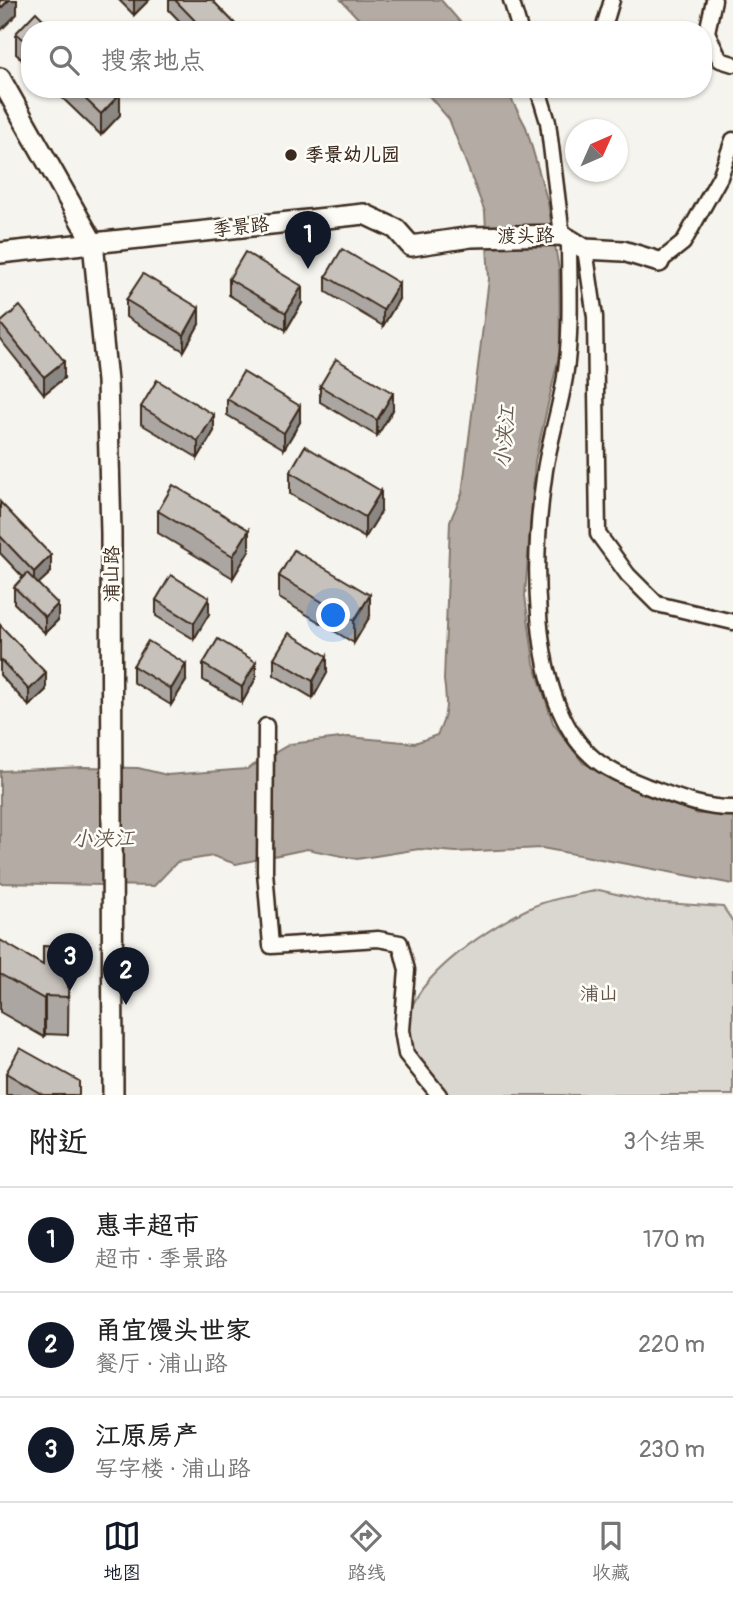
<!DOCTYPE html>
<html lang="zh">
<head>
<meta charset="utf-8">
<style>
  body { margin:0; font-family:Pangolin,"LXGW WenKai TC",sans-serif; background:#f6f6f6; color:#222 }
  .compass { position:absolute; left:565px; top:119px; width:63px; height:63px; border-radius:50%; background:#fff; box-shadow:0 2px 5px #0004; rotate:45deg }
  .you { position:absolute; left:334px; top:616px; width:24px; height:24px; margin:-18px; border:5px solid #fff; border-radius:50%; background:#1a73e8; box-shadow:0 0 0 10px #1a73e833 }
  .badge { display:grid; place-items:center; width:46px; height:46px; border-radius:50%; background:#111827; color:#fff; font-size:23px; font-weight:700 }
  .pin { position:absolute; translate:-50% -58px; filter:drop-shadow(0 2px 4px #0008) }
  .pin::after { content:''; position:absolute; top:37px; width:24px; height:21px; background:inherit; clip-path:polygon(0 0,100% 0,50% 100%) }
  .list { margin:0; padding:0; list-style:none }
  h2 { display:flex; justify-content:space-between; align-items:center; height:91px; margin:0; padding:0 28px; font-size:30px }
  h2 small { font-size:23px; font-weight:400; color:#767676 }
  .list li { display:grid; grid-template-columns:46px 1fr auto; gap:21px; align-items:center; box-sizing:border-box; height:105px; padding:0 28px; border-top:2px solid #e0e0e0 }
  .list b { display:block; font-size:26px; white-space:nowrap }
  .list p { margin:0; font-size:23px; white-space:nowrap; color:#767676 }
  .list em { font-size:23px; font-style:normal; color:#767676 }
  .icon { flex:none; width:38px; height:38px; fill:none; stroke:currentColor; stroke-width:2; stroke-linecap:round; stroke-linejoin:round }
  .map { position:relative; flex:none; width:733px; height:1095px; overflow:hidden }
  .search { position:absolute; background:#fff; box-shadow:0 2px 5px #0004; left:21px; right:21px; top:21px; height:77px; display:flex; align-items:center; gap:18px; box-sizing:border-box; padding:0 24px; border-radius:28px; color:#767676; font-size:26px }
  .sheet { height:406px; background:#fff }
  nav { display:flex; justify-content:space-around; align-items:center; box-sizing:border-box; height:98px; border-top:2px solid #e0e0e0; background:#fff; font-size:19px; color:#767676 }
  nav a { display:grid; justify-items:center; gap:4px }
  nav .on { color:#111827 }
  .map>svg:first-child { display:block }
  .green { fill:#dad6d0; stroke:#8a8077; stroke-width:2 }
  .water { fill:#b4aca4; stroke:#84786e; stroke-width:2 }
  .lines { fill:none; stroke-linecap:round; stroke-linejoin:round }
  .street-casing { stroke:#3b2a1e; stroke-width:19 }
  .secondary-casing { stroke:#3b2a1e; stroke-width:24 }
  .street { stroke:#fdfcf7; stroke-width:14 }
  .secondary { stroke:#fdfcf7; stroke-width:19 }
  .wall { fill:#aba6a1; stroke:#3b2a1e; stroke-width:2 }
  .shaded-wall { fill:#8b8783; stroke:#3b2a1e; stroke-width:2 }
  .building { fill:#c7c1bb; stroke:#3b2a1e; stroke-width:2 }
  .poi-dot { fill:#3b2a1e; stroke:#fdfcf7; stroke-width:2.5 }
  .labels { text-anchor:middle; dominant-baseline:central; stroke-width:5; stroke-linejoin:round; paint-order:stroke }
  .poi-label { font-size:19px; font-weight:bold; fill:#3b2a1e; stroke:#fdfcf7; text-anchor:start }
  .street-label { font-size:19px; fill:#3b2a1e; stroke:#fdfcf7 }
  .park-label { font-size:19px; fill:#63554a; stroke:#fdfcf7 }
  .water-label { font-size:21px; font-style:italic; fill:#65584d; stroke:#fdfcf7 }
</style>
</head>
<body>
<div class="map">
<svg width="733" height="1095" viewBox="0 0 733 1095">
  <rect width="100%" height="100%" fill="#f5f4ee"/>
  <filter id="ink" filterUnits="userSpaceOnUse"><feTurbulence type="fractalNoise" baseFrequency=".0143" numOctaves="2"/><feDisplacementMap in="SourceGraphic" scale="14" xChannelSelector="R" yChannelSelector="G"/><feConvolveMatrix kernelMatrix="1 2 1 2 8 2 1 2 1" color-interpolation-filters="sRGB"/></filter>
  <g filter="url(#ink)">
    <!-- green -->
    <path class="green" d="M599,890L650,902L723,907L733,922V1095H442C426,1072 406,1049 409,1019C413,976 496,923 532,907C552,898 578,895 599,890Z"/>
    <!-- water -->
    <g class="water">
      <polygon points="341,0 441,0 467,30 369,30"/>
      <path d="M423,89H506L526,127L548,203L559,270L560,351L535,461L525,596L534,663L553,723L583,763L698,814L733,813V884L542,848L456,852L419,849L357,859L307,849L236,864L213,856L177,862L154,886L0,883V771L83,767L138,768L167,775L247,769L290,744L349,737L415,743L437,735C448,715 447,702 444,680L450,521L462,494L489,279L485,212L449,119Z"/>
    </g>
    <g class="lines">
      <!-- street casing -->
      <g class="street-casing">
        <g id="street">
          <polyline points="511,0 520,30"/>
          <polyline points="714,0 707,32 720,60 733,64"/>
          <polyline points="603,30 612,0"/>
          <polyline points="538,89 548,122 562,235"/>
          <path d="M569,239C569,284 572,332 565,377C560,408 550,439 545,470C533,550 527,696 590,755C604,769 629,779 646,786C674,796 703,809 733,808"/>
          <polyline points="585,249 595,317 598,534 628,575 657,604 733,622"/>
          <polyline points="659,262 683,243 720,177 733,140"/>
          <polyline points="266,726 265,871 271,946 378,939 400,943 407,970 402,1030 406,1054 439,1095"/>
        </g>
      </g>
      <!-- secondary casing -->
      <g class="secondary-casing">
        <g id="secondary">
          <polyline points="0,78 93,243 107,381 111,533 113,1095"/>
          <polyline points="0,253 364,214 396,229 411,246 471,237 562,235 585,249 623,251 659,262"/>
        </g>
      </g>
      <!-- street -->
      <use href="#street" class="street"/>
      <!-- secondary -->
      <use href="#secondary" class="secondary"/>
    </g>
    <!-- wall -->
    <g class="wall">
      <polygon points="119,0 149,0 134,15"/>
      <polygon points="169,0 212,0 241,30 188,30 169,10"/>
      <polygon points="30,30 30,67 16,54 16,33"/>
      <polygon points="53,89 115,89 120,115 101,135"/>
      <polygon points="326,276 399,299 383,326 326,292"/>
      <polygon points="229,279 302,303 286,330 229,295"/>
      <polygon points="126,300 199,324 184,351 126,317"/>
      <polygon points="0,322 64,378 44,394 0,339"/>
      <polygon points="320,386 393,410 377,436 320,402"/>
      <polygon points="227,399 300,422 284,449 227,415"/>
      <polygon points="141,407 214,431 198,458 141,424"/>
      <polygon points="290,472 381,512 365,538 290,494"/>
      <polygon points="0,502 51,572 38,584 58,620 45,633 14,603 14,587 23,577 0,553"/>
      <polygon points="158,511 249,551 233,578 158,533"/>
      <polygon points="279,576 370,616 354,643 279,598"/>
      <polygon points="156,600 209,614 194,639 156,616"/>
      <polygon points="0,625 46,690 29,706 0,675"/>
      <polygon points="274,658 327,673 313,698 274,675"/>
      <polygon points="203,664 256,678 242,703 203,680"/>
      <polygon points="133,666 186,681 171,705 133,682"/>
      <polygon points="0,941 43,965 69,947 68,1035 45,1034 44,1037 0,1012"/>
      <polygon points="6,1073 79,1095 6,1095"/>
    </g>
    <!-- shaded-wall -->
    <g class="shaded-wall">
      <polygon points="9,0 17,0 17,14 0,31 0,9"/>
      <polygon points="134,0 149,0 134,15"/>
      <polygon points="120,94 120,115 101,135 101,114"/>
      <polygon points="399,283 399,299 383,326 383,310"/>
      <polygon points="302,286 302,303 286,330 286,313"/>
      <polygon points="199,308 199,324 184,351 184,335"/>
      <polygon points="64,361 64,378 44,394 44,377"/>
      <polygon points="393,393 393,410 377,436 377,420"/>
      <polygon points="300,406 300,422 284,449 284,433"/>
      <polygon points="214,415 214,431 198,458 198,441"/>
      <polygon points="381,491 381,512 365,538 365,517"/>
      <polygon points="249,530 249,551 233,578 233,556"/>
      <polygon points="51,555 51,572 34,588 34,572"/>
      <polygon points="370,595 370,616 354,643 354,621"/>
      <polygon points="209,598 209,614 194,639 194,623"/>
      <polygon points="58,604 58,620 45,633 45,617"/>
      <polygon points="327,656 327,673 313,698 313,681"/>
      <polygon points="256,662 256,678 242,703 242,687"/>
      <polygon points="186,664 186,681 171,705 171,689"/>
      <polygon points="46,673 46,690 29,706 29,690"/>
      <polygon points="45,996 45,1034 44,1037 44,999"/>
    </g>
    <!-- building -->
    <g class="building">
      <polygon points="0,0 9,0 0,9"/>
      <polygon points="175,0 212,0 241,30 204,30"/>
      <polygon points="36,12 54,30 30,30 30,45 16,33"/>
      <polygon points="75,89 115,89 120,94 101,114"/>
      <polygon points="342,249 399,283 383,310 326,276"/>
      <polygon points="245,252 302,286 286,313 229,279"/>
      <polygon points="143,274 199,308 184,335 126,300"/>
      <polygon points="20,306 64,361 44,377 0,323"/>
      <polygon points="336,359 393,393 377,420 320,386"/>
      <polygon points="243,372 300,406 284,433 227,399"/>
      <polygon points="157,380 214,415 198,441 141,407"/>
      <polygon points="305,446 381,491 365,517 290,472"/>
      <polygon points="173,485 249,530 233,556 158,511"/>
      <polygon points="0,502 51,555 34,572 0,536"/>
      <polygon points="294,550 370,595 354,621 279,576"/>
      <polygon points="27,573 58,604 45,617 14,587"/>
      <polygon points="171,575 209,598 194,623 156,600"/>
      <polygon points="0,625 46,673 29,690 0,659"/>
      <polygon points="289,633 327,656 313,681 274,658"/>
      <polygon points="218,639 256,662 242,687 203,664"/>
      <polygon points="148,641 186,664 171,689 133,666"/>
      <polygon points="0,940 43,965 43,946 69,947 68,997 45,996 44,999 0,974"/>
      <polygon points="20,1048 79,1081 79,1095 43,1095 6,1073"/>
    </g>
  </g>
  <!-- markers -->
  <circle class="poi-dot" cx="291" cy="155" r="7"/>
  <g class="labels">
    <!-- poi labels -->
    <g class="poi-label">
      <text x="305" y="155">季景幼儿园</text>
    </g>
    <!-- street labels -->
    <g class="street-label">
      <text transform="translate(241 227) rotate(-6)">季景路</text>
      <text transform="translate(526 236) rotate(-1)">渡头路</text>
      <text transform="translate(112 574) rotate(-90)">浦山路</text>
    </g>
    <!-- park labels -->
    <g class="park-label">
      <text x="599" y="994">浦山</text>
    </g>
    <!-- water labels -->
    <g class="water-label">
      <text transform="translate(505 437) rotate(-85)">小浃江</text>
      <text transform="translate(103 839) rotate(-1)">小浃江</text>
    </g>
  </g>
</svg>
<svg class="compass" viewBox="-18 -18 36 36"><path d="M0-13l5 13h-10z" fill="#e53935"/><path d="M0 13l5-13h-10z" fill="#767676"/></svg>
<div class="you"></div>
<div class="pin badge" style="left:308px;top:269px">1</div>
<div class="pin badge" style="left:126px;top:1005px">2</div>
<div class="pin badge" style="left:70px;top:991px">3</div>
<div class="search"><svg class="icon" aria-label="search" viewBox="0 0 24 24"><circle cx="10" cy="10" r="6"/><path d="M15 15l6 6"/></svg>搜索地点</div>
</div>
<section class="sheet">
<h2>附近<small>3个结果</small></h2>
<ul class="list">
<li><span class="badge">1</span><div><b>惠丰超市</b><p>超市 · 季景路</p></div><em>170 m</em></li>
<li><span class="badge">2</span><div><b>甬宜馒头世家</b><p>餐厅 · 浦山路</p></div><em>220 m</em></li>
<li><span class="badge">3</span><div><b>江原房产</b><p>写字楼 · 浦山路</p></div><em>230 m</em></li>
</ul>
</section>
<nav>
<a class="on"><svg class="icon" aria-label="map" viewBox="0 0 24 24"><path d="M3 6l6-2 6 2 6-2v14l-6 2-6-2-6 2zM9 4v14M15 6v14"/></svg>地图</a>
<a><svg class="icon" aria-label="directions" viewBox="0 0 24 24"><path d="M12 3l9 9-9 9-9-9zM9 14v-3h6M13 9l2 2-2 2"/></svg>路线</a>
<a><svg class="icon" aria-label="saved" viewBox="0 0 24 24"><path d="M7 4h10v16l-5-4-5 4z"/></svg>收藏</a>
</nav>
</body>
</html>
